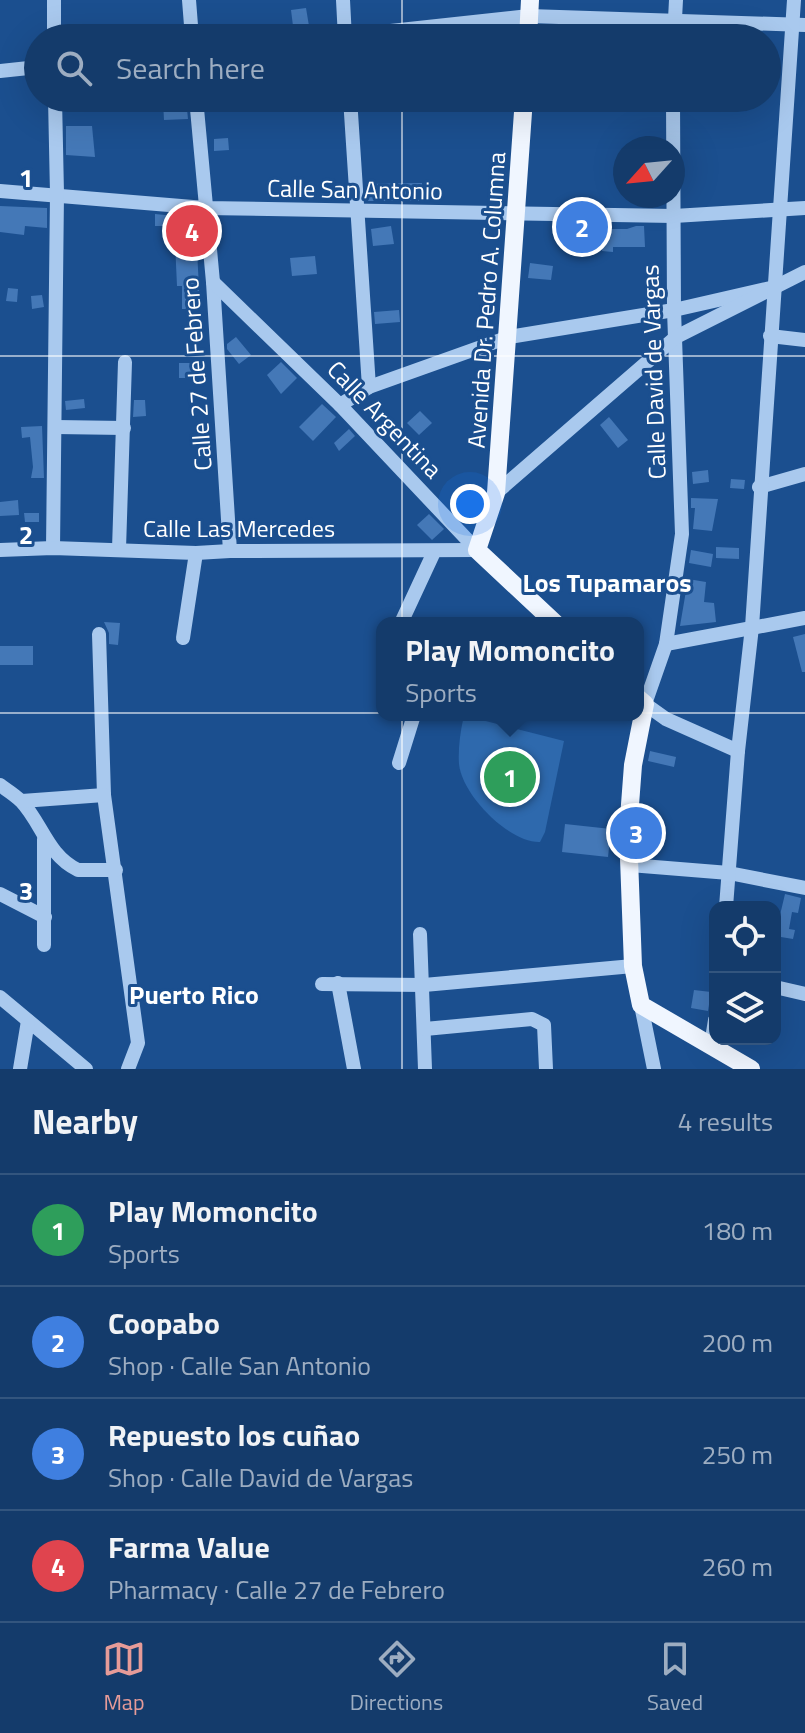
<!DOCTYPE html>
<html lang="en">
<head>
<meta charset="utf-8">
<style>
  body { margin:0; font-family:"Titillium Web",sans-serif; background:#214673; color:#f1f3f6 }
  .controls { position:absolute; right:24px; bottom:24px; display:grid; overflow:hidden; border-radius:16px; box-shadow:0 8px 32px #0002 }
  .controls button { width:72px; height:72px; display:grid; place-items:center; padding:0; border:0; border-bottom:2px solid #33557e; background:#143b6b; color:#f1f3f6; font:40px sans-serif }
  .compass { position:absolute; left:613px; top:136px; width:72px; height:72px; border-radius:50%; background:#143b6b; box-shadow:0 8px 32px #0002; rotate:243deg }
  .you { position:absolute; left:470px; top:504px; width:28px; height:28px; margin:-20px; border:6px solid #fff; border-radius:50%; background:#1a73e8; box-shadow:0 0 0 12px #1a73e833 }
  .badge { display:grid; place-items:center; width:52px; height:52px; border-radius:50%; background:#e69b98; color:#fff; font-size:26px; font-weight:700 }
  .pin { position:absolute; translate:-50% -50%; border:4px solid #fff; box-shadow:0 2px 8px #0006 }
  .popup { position:absolute; left:376px; top:617px; width:268px; height:104px; box-sizing:border-box; display:grid; place-content:center; border-radius:16px; background:#143b6b; filter:drop-shadow(0 2px 6px #0005); font-size:26px; white-space:nowrap; color:#9dadc1 }
  .popup b { font-size:30px; color:#f1f3f6 }
  .popup::after { content:''; position:absolute; left:50%; top:100%; margin-left:-16px; border:16px solid transparent; border-top-color:#143b6b }
  .list { margin:0; padding:0; list-style:none }
  h2 { display:flex; justify-content:space-between; align-items:center; height:104px; margin:0; padding:0 32px; font-size:34px }
  h2 small { font-size:26px; font-weight:400; color:#9dadc1 }
  .list li { display:grid; grid-template-columns:52px 1fr auto; gap:24px; align-items:center; box-sizing:border-box; height:112px; padding:0 32px; border-top:2px solid #33557e }
  .list b { display:block; font-size:30px; white-space:nowrap }
  .list p { margin:0; font-size:26px; white-space:nowrap; color:#9dadc1 }
  .list em { font-size:26px; font-style:normal; color:#9dadc1 }
  .icon { flex:none; width:44px; height:44px; fill:none; stroke:currentColor; stroke-width:2; stroke-linecap:round; stroke-linejoin:round }
  .map { position:relative; flex:none; width:805px; height:1069px; overflow:hidden }
  .search { position:absolute; background:#143b6b; box-shadow:0 8px 32px #0002; left:24px; right:24px; top:24px; height:88px; display:flex; align-items:center; gap:20px; box-sizing:border-box; padding:0 28px; border-radius:44px; color:#9dadc1; font-size:30px }
  .sheet { height:552px; background:#143b6b }
  nav { display:flex; justify-content:space-around; align-items:center; box-sizing:border-box; height:112px; border-top:2px solid #33557e; background:#143b6b; font-size:22px; color:#9dadc1 }
  nav a { display:grid; justify-items:center; gap:4px }
  nav .on { color:#e69b98 }
  .map>svg:first-child { display:block }
  .green { fill:#2e69ad }
  .building { fill:#4478b7 }
  .lines { fill:none; stroke-linecap:round; stroke-linejoin:round }
  .minor { stroke:#a9c9ee; stroke-width:14 }
  .major { stroke:#f0f6ff; stroke-width:18 }
  .grid { fill:none; stroke:#fff; stroke-width:2; stroke-opacity:0.55 }
  .labels { text-anchor:middle; dominant-baseline:central; stroke-width:6; stroke-linejoin:round; paint-order:stroke }
  .street-label { font-size:24px; fill:#fff; stroke:#1b4f8f }
  .neighbourhood-label { font-size:26px; font-weight:bold; fill:#fff; stroke:#1b4f8f }
  .grid-label { font-size:26px; text-anchor:middle; font-weight:bold; fill:#fff; stroke:#1b4f8f; stroke-width:6; stroke-linejoin:round; paint-order:stroke }
</style>
</head>
<body>
<div class="map">
<svg width="805" height="1069" viewBox="0 0 805 1069">
  <rect width="100%" height="100%" fill="#1b4f8f"/>
  <!-- green -->
  <path class="green" d="M470,717L564,741L545,832L540,842C509,843 462,795 459,764C458,750 460,734 463,720Z"/>
  <!-- building -->
  <g class="building">
    <polygon points="306,8 310,32 294,34 291,10"/>
    <polygon points="186,99 188,119 164,120 163,101"/>
    <polygon points="66,126 92,126 95,157 66,155"/>
    <polygon points="228,138 229,150 214,151 214,139"/>
    <polygon points="422,183 422,201 368,201 368,184"/>
    <polygon points="0,206 47,208 47,228 25,226 24,235 0,232"/>
    <polygon points="155,214 175,216 175,226 155,226"/>
    <polygon points="391,226 394,244 373,246 371,229"/>
    <polygon points="636,226 644,226 645,247 613,247 613,252 602,251 603,229 627,229"/>
    <polygon points="171,234 193,234 193,249 197,249 200,309 182,309 182,286 177,286 175,242 171,242"/>
    <polygon points="315,256 317,274 292,276 290,258"/>
    <polygon points="530,263 553,266 551,280 528,278"/>
    <polygon points="8,288 18,289 17,302 6,301"/>
    <polygon points="42,295 44,307 32,309 31,296"/>
    <polygon points="399,310 400,322 375,324 374,312"/>
    <polygon points="236,337 251,355 239,364 227,349 227,344"/>
    <polygon points="281,362 297,378 281,394 267,375"/>
    <rect x="179" y="363" width="23" height="15"/>
    <polygon points="84,399 85,408 66,410 65,401"/>
    <polygon points="134,400 145,400 146,416 133,417"/>
    <polygon points="322,404 336,417 313,441 299,427"/>
    <polygon points="420,411 432,423 419,435 407,423"/>
    <polygon points="609,417 628,440 618,448 600,425"/>
    <polygon points="42,426 44,478 31,478 33,467 30,437 22,438 21,427"/>
    <polygon points="349,429 355,436 339,451 334,443"/>
    <polygon points="708,470 709,482 693,484 692,472"/>
    <polygon points="731,479 745,480 744,489 730,488"/>
    <polygon points="691,498 718,499 712,531 693,529 695,508 691,508"/>
    <polygon points="18,500 19,515 0,516 0,502"/>
    <polygon points="24,513 39,513 39,522 25,522"/>
    <polygon points="429,514 444,529 432,540 417,525"/>
    <polygon points="716,547 739,548 739,559 716,558"/>
    <polygon points="691,550 713,554 711,567 689,563"/>
    <polygon points="688,579 706,582 704,602 714,603 716,622 680,626"/>
    <polygon points="104,622 120,623 118,645 109,644 109,633"/>
    <polygon points="805,634 805,672 802,672 793,637"/>
    <rect x="0" y="646" width="33" height="19"/>
    <polygon points="650,751 676,757 674,767 648,761"/>
    <polygon points="565,824 611,829 608,857 562,852"/>
    <polygon points="785,894 801,898 798,913 792,912 789,929 795,930 793,939 775,936"/>
    <polygon points="694,990 711,992 708,1011 691,1008"/>
  </g>
  <g class="lines">
    <!-- minor -->
    <g class="minor">
      <polyline points="54,0 54,38"/>
      <polyline points="189,0 192,38"/>
      <polyline points="343,0 345,38"/>
      <polyline points="326,38 529,16 805,25"/>
      <polyline points="674,38 676,0"/>
      <polyline points="0,71 38,67"/>
      <polyline points="196,98 213,282 230,551"/>
      <polyline points="350,98 369,387"/>
      <polyline points="673,98 674,310 682,534 666,644 645,704 666,719 738,751"/>
      <polyline points="0,191 205,208 674,216 805,208"/>
      <polyline points="213,282 340,405 477,550"/>
      <polyline points="770,336 805,340"/>
      <polyline points="340,405 369,387 509,337 674,310 775,287"/>
      <polyline points="56,427 124,428"/>
      <polyline points="759,487 805,474"/>
      <polyline points="496,493 676,337 805,272"/>
      <polyline points="53,548 57,194 55,98"/>
      <polyline points="119,549 125,362"/>
      <polyline points="0,550 53,548 196,553 230,551 477,550"/>
      <polyline points="401,623 434,552"/>
      <polyline points="99,634 104,795 138,1043 128,1069"/>
      <polyline points="183,638 196,553"/>
      <polyline points="666,644 805,618"/>
      <polyline points="399,763 414,715"/>
      <path d="M0,785C7,790 15,795 21,801C42,823 47,855 78,870H116"/>
      <polyline points="22,801 104,795"/>
      <polyline points="630,865 729,873 805,888"/>
      <polyline points="0,894 45,917"/>
      <polyline points="726,907 738,751 752,627 794,0"/>
      <polyline points="420,934 425,1069"/>
      <polyline points="44,945 44,839"/>
      <polyline points="338,983 354,1069"/>
      <polyline points="322,984 424,985 633,966"/>
      <polyline points="775,987 805,994"/>
      <polyline points="0,997 86,1069"/>
      <polyline points="641,1005 654,1069"/>
      <polyline points="425,1029 532,1019 544,1025 546,1069"/>
      <polyline points="711,1045 715,1020"/>
      <polyline points="20,1069 28,1021"/>
    </g>
    <!-- major -->
    <g class="major">
      <polyline points="528,38 530,0"/>
      <polyline points="524,98 496,493 477,550 555,623"/>
      <polyline points="638,698 645,704 633,765 628,831 633,966 641,1005 751,1069"/>
    </g>
  </g>
  <!-- grid -->
  <path class="grid" d="M402,0V38M402,98V1069M0,356H805M0,713H805"/>
  <g class="labels">
    <!-- street labels -->
    <g class="street-label">
      <text transform="translate(355 189) rotate(1)">Calle San Antonio</text>
      <text transform="translate(486 300) rotate(-86)">Avenida Dr. Pedro A. Columna</text>
      <text transform="translate(653 372) rotate(-92)">Calle David de Vargas</text>
      <text transform="translate(196 374) rotate(-94)">Calle 27 de Febrero</text>
      <text transform="translate(385 419) rotate(46)">Calle Argentina</text>
      <text x="239" y="528">Calle Las Mercedes</text>
    </g>
    <!-- neighbourhood labels -->
    <g class="neighbourhood-label">
      <text x="607" y="582">Los Tupamaros</text>
      <text x="194" y="994">Puerto Rico</text>
    </g>
  </g>
  <g class="grid-label">
    <text x="26" y="187">1</text>
    <text x="26" y="544">2</text>
    <text x="26" y="900">3</text>
  </g>
</svg>
<div class="controls">
<button><svg class="icon" aria-label="locate" viewBox="0 0 24 24"><circle cx="12" cy="12" r="6"/><path d="M12 2v4M12 18v4M2 12h4M18 12h4"/></svg></button>
<button><svg class="icon" aria-label="layers" viewBox="0 0 24 24"><path d="M12 4l9 5-9 5-9-5zM3 14l9 5 9-5"/></svg></button>
</div>
<svg class="compass" viewBox="-18 -18 36 36"><path d="M0-13l5 13h-10z" fill="#e53935"/><path d="M0 13l5-13h-10z" fill="#9dadc1"/></svg>
<div class="you"></div>
<div class="pin badge" style="left:510px;top:777px;background:#2e9e5b">1</div>
<div class="popup"><b>Play Momoncito</b>Sports</div>
<div class="pin badge" style="left:582px;top:227px;background:#3f7fe0">2</div>
<div class="pin badge" style="left:636px;top:833px;background:#3f7fe0">3</div>
<div class="pin badge" style="left:192px;top:231px;background:#e0444e">4</div>
<div class="search"><svg class="icon" aria-label="search" viewBox="0 0 24 24"><circle cx="10" cy="10" r="6"/><path d="M15 15l6 6"/></svg>Search here</div>
</div>
<section class="sheet">
<h2>Nearby<small>4 results</small></h2>
<ul class="list">
<li><span class="badge" style="background:#2e9e5b">1</span><div><b>Play Momoncito</b><p>Sports</p></div><em>180 m</em></li>
<li><span class="badge" style="background:#3f7fe0">2</span><div><b>Coopabo</b><p>Shop · Calle San Antonio</p></div><em>200 m</em></li>
<li><span class="badge" style="background:#3f7fe0">3</span><div><b>Repuesto los cuñao</b><p>Shop · Calle David de Vargas</p></div><em>250 m</em></li>
<li><span class="badge" style="background:#e0444e">4</span><div><b>Farma Value</b><p>Pharmacy · Calle 27 de Febrero</p></div><em>260 m</em></li>
</ul>
</section>
<nav>
<a class="on"><svg class="icon" aria-label="map" viewBox="0 0 24 24"><path d="M3 6l6-2 6 2 6-2v14l-6 2-6-2-6 2zM9 4v14M15 6v14"/></svg>Map</a>
<a><svg class="icon" aria-label="directions" viewBox="0 0 24 24"><path d="M12 3l9 9-9 9-9-9zM9 14v-3h6M13 9l2 2-2 2"/></svg>Directions</a>
<a><svg class="icon" aria-label="saved" viewBox="0 0 24 24"><path d="M7 4h10v16l-5-4-5 4z"/></svg>Saved</a>
</nav>
</body>
</html>
